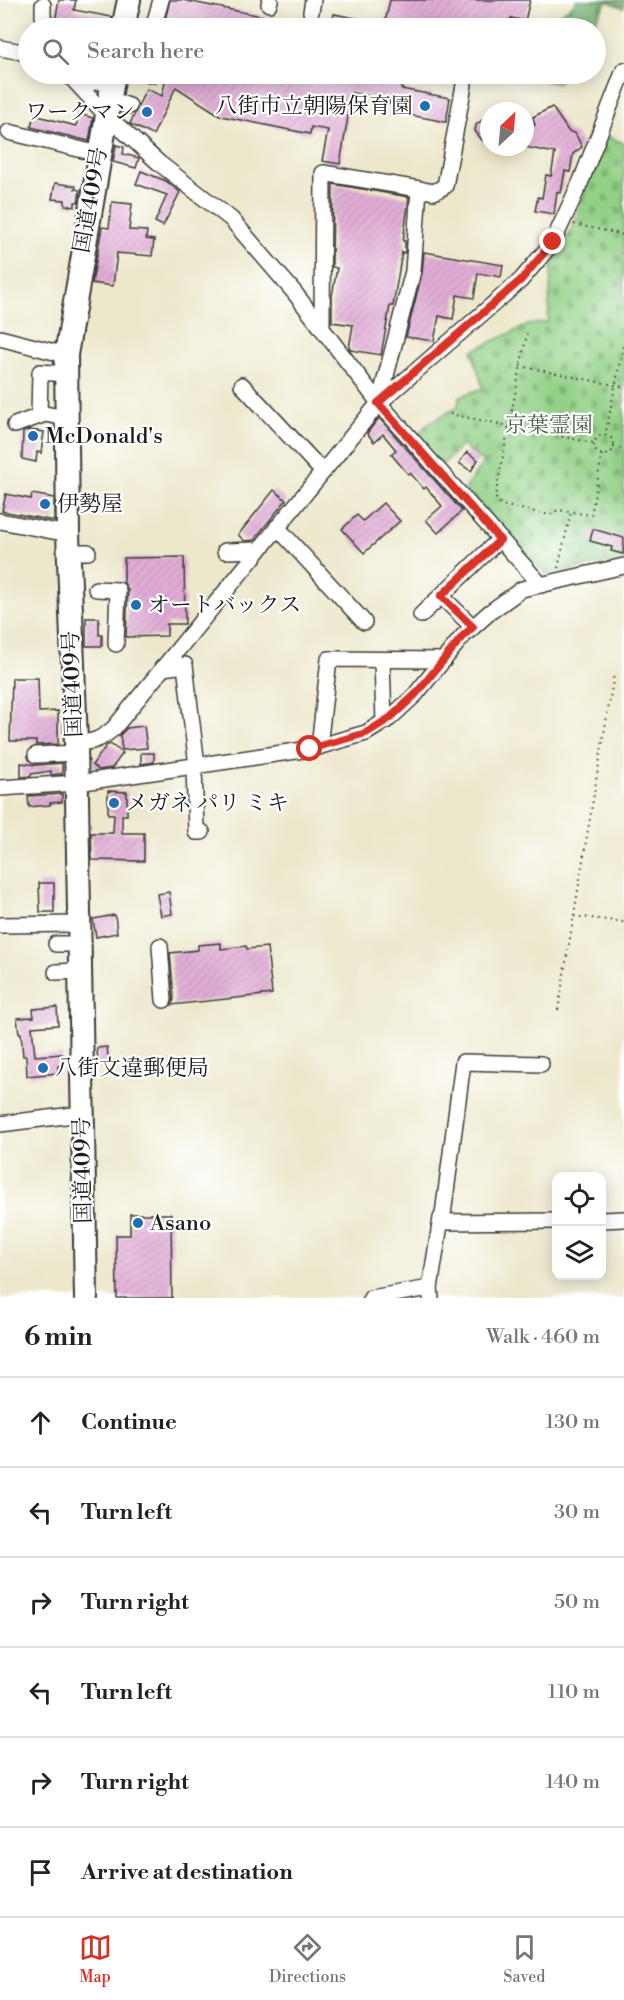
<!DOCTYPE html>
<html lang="en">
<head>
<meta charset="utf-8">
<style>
  body { margin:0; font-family:"Libre Bodoni","Noto Serif JP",serif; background:#f2f2f2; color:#222 }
  .controls { position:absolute; right:18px; bottom:18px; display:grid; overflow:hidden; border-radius:12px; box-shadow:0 3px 15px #0003 }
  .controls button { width:54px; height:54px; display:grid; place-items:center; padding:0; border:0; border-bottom:2px solid #e0e0e0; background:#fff; color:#222; font:30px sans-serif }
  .compass { position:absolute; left:480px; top:102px; width:54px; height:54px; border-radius:50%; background:#fff; box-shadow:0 3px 15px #0003; rotate:26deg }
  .stop { position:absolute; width:18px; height:18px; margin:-14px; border:4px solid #d93025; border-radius:50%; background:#fff }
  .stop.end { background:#d93025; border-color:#fff; box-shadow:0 2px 6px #0008 }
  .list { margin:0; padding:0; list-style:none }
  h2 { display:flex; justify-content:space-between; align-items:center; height:78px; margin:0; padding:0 24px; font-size:26px }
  h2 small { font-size:20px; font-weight:400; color:#767676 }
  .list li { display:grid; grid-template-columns:39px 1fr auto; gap:18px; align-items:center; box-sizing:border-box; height:90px; padding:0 24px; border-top:2px solid #e0e0e0 }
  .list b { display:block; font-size:22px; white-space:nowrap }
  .list em { font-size:20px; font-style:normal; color:#767676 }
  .icon { flex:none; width:33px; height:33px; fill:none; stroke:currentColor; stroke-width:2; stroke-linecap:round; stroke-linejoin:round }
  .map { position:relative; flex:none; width:624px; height:1298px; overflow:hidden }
  .search { position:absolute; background:#fff; box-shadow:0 3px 15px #0003; left:18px; right:18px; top:18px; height:66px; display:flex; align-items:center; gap:15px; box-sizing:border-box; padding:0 21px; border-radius:33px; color:#767676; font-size:22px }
  .sheet { height:618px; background:#fff }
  nav { display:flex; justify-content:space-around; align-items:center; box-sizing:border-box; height:84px; border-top:2px solid #e0e0e0; background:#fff; font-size:16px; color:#767676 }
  nav a { display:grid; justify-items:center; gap:3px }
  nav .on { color:#d93025 }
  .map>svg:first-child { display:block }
  .forest { fill:url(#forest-firs); stroke:#496848; stroke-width:1.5 }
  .cemetery { fill:url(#cemetery-stones); stroke:#587652; stroke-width:1.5 }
  .building { fill:url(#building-hatch) }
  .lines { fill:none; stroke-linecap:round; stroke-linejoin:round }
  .minor-casing { stroke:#3b3b36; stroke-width:18 }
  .highway-casing { stroke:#3b3b36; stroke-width:26 }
  .path { stroke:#3b3b36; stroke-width:2; stroke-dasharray:1.5 4.5; stroke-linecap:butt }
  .minor { stroke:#fff; stroke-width:15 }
  .highway { stroke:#fff; stroke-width:22 }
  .route { stroke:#d93025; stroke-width:8 }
  .poi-dot { fill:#1f6fb2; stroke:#fff; stroke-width:2 }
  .labels { text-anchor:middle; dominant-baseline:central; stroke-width:4.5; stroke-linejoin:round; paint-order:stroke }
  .poi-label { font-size:22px; fill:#1c1c1c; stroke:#fff; text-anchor:start }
  .street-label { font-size:22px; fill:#1c1c1c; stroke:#fff }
  .park-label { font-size:22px; fill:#4c6447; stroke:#fff }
</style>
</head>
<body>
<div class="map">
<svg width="624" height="1298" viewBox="0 0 624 1298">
  <defs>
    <pattern id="forest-firs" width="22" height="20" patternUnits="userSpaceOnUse" patternTransform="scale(1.5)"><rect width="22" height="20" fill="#76b374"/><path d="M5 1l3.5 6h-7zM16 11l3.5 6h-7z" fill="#60915e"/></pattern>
    <pattern id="cemetery-stones" width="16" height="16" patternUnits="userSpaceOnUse" patternTransform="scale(1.5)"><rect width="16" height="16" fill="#93d187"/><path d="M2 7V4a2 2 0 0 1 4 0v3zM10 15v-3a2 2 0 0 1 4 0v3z" fill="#7eb374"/></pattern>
    <pattern id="building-hatch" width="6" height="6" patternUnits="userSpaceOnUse" patternTransform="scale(1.5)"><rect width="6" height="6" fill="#e2add7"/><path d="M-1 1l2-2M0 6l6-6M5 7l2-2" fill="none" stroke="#c194b8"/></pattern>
  </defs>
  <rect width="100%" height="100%" fill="#fff"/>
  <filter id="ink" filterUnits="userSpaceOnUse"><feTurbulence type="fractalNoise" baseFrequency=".0167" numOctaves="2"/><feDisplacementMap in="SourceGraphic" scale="12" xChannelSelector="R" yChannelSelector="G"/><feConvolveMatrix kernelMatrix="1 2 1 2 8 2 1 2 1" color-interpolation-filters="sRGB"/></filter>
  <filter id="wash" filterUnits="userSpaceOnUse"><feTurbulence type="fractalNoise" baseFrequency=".008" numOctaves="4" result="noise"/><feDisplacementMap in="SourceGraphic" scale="24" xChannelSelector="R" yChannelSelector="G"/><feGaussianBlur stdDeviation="1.35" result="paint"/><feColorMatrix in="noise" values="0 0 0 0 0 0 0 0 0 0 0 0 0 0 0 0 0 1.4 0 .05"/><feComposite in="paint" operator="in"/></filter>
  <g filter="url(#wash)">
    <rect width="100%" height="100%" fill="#ede8cc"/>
    <!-- forest -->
    <g class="forest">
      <polygon points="576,0 624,0 624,8 607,1 591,28 540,28 575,3"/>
      <polygon points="517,74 564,74 558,84"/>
    </g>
    <!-- cemetery -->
    <polygon class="cemetery" points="605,136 624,143 624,560 545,574 465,490 483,462 462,445 441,466 415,437 430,422 458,407 459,397 483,388 472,351 528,325 548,322 552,263 570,233"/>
    <g id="blocks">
      <!-- building -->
      <g class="building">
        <polygon points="59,0 76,0 74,10 112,17 110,28 57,28 57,21 55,21"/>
        <polygon points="170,0 182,0 301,24 301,28 163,28"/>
        <polygon points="390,0 530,0 525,21 511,18 509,28 331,28 334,14 385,24 384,27"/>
        <polygon points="167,74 346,74 365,77 366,74 386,74 404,77 401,89 450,98 446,122 410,115 411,108 389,104 390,100 352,93 340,164 322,161 328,130 311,127 310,134 221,116 176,87 153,135 132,125 130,124 146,89 162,96"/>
        <polygon points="552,107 569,132 575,133 582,147 573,154 570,172 565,171 561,193 557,192 554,214 535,211 538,197 542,198 546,175 551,176 555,153 525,147 525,123 535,125 533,117"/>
        <polygon points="79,114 93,118 89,141 31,127 34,115 76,126"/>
        <polygon points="489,115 489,141 482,140 475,131 476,125"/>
        <polygon points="116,145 124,147 123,154 139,158 136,168 113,162"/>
        <polygon points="141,171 166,181 180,192 163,226 155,222 167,195 136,184"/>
        <polygon points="55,183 76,186 75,189 80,190 78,202 75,202 75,207 65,205 65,200 52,199"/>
        <polygon points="333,184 409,197 403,241 405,241 405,253 402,252 393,306 390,306 381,355 351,350 349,348 353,325 332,322 332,296 337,268 332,267"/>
        <polygon points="112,202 132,204 129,230 147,231 146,239 154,240 152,256 117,253 113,286 92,283 102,227 109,228"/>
        <polygon points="424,252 503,265 501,277 478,273 474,298 457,295 453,319 439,316 434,341 406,337 422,273"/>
        <polygon points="379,418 462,511 438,533 426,520 442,506 426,487 424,489 410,473 408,474 391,454 396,450 383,434 374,442 367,433"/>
        <polygon points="29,430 44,432 41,453 37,452 36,462 22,459 23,432"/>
        <polygon points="467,452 478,460 471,471 459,463"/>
        <polygon points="274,490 286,500 254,540 245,541 238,535"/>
        <polygon points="6,494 31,499 32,494 54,498 54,521 2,511"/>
        <polygon points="383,503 400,521 364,553 342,529 357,515 363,521"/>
        <polygon points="593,529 624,538 623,554 611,551 612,547 590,541"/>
        <polygon points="184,557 185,624 167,624 167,636 126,637 128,590 124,583 124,558"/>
        <polygon points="86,618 99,618 99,635 102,635 102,646 86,646"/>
        <polygon points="12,678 38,678 39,712 58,711 58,744 36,745 36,741 10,741"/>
        <polygon points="144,726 147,748 122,750 120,735 127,728"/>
        <polygon points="110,744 123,753 112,768 99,770 92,765 106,746"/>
        <polygon points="141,753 154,753 154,762 141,764"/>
        <polygon points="21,763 36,765 62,763 62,774 51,775 51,771 31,774 31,776 21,777"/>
        <polygon points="108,791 127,792 127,815 122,815 122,833 144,833 144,861 92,860 91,833 113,833 114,814 108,814"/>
        <polygon points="62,794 62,802 50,803 50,805 29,807 28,796"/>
        <polygon points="39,883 54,883 54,912 40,912"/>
        <polygon points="169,892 172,914 161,916 157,894"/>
        <polygon points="115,915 117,933 96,937 93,919"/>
        <polygon points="221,943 221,949 246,946 247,949 267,947 272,994 172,1005 174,999 170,953 198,950 198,945"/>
        <polygon points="57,1007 58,1025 32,1027 35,1056 62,1054 63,1066 58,1066 58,1073 27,1076 26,1056 23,1056 21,1033 19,1033 17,1018 34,1017 33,1009"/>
        <polygon points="107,1047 109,1064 98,1065 97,1048"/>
        <polygon points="130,1214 171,1214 172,1298 117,1298 116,1235 130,1235"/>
      </g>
    </g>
  </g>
  <g filter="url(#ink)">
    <use href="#blocks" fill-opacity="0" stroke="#3b3b36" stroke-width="1.5"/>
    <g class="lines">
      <!-- minor casing -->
      <g class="minor-casing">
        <g id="minor">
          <polyline points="269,4 270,0"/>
          <polyline points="43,5 43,16 47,28"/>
          <polyline points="311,12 313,0"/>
          <polyline points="153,28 161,0"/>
          <polyline points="0,48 28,53"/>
          <polyline points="68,74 106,115 159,163 231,219 294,292 379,403 541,585"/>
          <polyline points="81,74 88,83 113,80"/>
          <polyline points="150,74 153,75"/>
          <polyline points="109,99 129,106"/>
          <polyline points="9,132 99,154"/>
          <polyline points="419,189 434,192 445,186 464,85"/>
          <polyline points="322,328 323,173 419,189 413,271 379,403"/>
          <polyline points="0,338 66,355"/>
          <polyline points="242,385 322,471"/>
          <polyline points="39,416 40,372 66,374"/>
          <polyline points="15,425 45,414 66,418"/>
          <polyline points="0,521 68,534"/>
          <polyline points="277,527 364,622"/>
          <polyline points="225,551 258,550"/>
          <polyline points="68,552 88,552"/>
          <polyline points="96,589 118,590 116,644"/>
          <polyline points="441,596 473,627"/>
          <polyline points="421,615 500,539"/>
          <polyline points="382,660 384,722"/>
          <polyline points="162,668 185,665 197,766"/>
          <path d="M76,743C94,742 100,740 114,728L379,403L521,280L553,242L581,181L624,70"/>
          <polyline points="319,747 329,659 444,660"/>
          <polyline points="36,755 76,753"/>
          <polyline points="194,766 196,832 202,832"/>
          <polyline points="0,788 77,783 310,749 366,733 390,718 415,695 463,636 490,612 522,589 624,566"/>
          <polyline points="0,925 78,924"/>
          <polyline points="56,944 78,944"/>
          <polyline points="160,946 164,1000"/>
          <polyline points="56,972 79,971"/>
          <polyline points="0,1124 81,1114"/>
          <polyline points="602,1220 624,1219"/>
          <polyline points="442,1222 463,1062 541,1064"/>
          <polyline points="371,1298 430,1288"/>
          <polyline points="431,1298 430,1288 441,1218 442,1222 556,1221"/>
        </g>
      </g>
      <!-- highway casing -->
      <g class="highway-casing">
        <g id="highway">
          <polyline points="123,28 129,0"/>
          <polyline points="86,1298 76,743 68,534 66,355 114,74"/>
        </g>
      </g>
      <!-- path -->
      <g class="path">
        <polyline points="574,224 624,235"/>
        <polyline points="527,333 495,497 501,505 550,515 558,510 571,512"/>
        <polyline points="520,366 624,387"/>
        <polyline points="450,414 594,443"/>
        <circle cx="604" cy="445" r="10"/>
        <polyline points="605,436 624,342"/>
        <polyline points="613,447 624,449"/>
        <polyline points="558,568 571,512 591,515 602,455"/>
        <polyline points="574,916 624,922"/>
        <polyline points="558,1010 614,674"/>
      </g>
      <!-- minor -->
      <use href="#minor" class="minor"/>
      <!-- highway -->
      <use href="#highway" class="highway"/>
    </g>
  </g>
  <g class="lines" filter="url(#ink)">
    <!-- route -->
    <polyline class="route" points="310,749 366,733 390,718 415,695 463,636 473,627 441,596 500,540 378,403 521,280 553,242"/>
  </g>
  <!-- markers -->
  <g class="poi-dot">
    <circle cx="425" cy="106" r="6"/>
    <circle cx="147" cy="112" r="6"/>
    <circle cx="33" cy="436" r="6"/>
    <circle cx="45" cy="504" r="6"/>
    <circle cx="136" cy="605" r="6"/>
    <circle cx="114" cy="803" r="6"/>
    <circle cx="43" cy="1068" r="6"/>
    <circle cx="138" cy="1223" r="6"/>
  </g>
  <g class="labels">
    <!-- poi labels -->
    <g class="poi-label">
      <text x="413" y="106" text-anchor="end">八街市立朝陽保育園</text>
      <text x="135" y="112" text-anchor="end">ワークマン</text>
      <text x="45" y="436">McDonald's</text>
      <text x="57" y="504">伊勢屋</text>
      <text x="148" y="605">オートバックス</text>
      <text x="126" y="803">メガネ パリ ミキ</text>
      <text x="55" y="1068">八街文違郵便局</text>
      <text x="150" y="1223">Asano</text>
    </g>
    <!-- street labels -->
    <g class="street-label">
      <text transform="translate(91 200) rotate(-80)">国道409号</text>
      <text transform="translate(73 684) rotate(-92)">国道409号</text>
      <text transform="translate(83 1170) rotate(-91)">国道409号</text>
    </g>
    <!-- park labels -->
    <g class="park-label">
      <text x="549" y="425">京葉霊園</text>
    </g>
  </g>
</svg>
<div class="controls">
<button><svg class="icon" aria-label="locate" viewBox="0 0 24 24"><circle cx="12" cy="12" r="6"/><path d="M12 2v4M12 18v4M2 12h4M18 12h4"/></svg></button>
<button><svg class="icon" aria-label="layers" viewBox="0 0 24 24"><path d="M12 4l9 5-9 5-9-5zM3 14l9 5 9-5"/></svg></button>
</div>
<svg class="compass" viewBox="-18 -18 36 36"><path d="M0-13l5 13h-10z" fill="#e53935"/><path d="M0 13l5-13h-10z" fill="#767676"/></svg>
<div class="stop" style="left:310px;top:749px"></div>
<div class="stop end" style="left:553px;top:242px"></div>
<div class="search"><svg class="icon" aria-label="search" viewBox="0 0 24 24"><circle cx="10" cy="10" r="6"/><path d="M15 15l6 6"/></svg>Search here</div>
</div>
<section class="sheet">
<h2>6 min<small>Walk · 460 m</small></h2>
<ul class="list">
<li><svg class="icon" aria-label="ahead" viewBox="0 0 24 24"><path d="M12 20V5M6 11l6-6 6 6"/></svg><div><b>Continue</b></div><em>130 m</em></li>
<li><svg class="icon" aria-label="left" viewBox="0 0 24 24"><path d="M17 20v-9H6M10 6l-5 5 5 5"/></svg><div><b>Turn left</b></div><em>30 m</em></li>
<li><svg class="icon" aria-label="right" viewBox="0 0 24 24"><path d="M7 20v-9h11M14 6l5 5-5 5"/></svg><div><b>Turn right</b></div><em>50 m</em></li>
<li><svg class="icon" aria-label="left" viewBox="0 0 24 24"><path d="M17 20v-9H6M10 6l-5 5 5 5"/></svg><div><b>Turn left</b></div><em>110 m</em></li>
<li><svg class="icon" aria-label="right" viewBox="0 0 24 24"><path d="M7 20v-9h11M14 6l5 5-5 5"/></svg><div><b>Turn right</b></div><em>140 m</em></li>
<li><svg class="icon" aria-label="arrive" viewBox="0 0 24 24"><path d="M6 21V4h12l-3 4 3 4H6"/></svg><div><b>Arrive at destination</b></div></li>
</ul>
</section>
<nav>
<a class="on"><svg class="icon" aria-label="map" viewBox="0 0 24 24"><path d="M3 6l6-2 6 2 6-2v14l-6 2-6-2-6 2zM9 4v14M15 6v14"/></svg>Map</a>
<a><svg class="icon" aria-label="directions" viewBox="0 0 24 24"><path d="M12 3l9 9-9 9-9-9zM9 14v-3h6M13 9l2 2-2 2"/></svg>Directions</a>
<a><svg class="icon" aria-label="saved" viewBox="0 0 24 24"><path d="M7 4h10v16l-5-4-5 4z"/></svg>Saved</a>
</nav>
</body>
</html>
